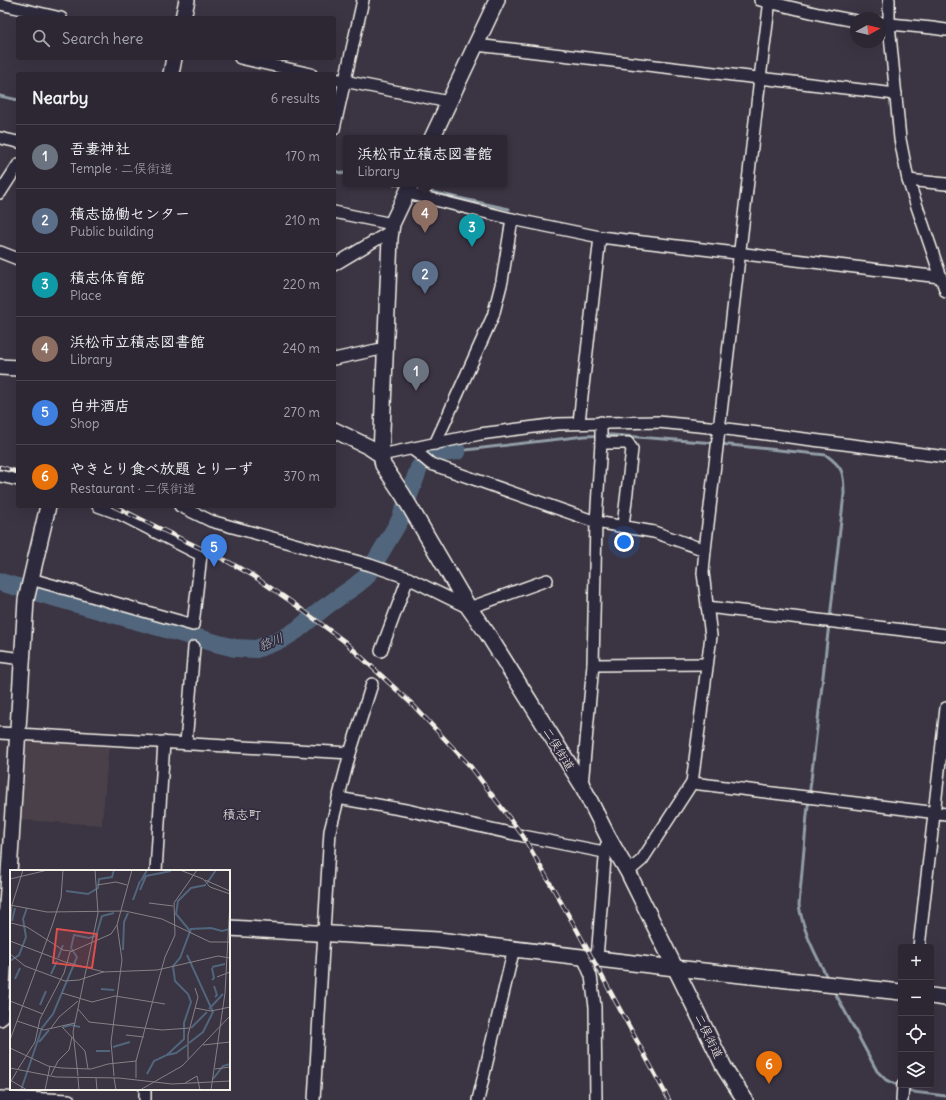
<!DOCTYPE html>
<html lang="en">
<head>
<meta charset="utf-8">
<style>
  body { margin:0; font-family:Delius,"Klee One",sans-serif; background:#38333e; color:#f1f3f6 }
  .controls { position:absolute; right:12px; bottom:12px; display:grid; overflow:hidden; border-radius:4px; box-shadow:0 4px 16px #0002 }
  .controls button { width:36px; height:36px; display:grid; place-items:center; padding:0; border:0; border-bottom:1px solid #48444d; background:#2c2732; color:#f1f3f6; font:20px sans-serif }
  .compass { position:absolute; left:850px; top:12px; width:36px; height:36px; border-radius:50%; background:#2c2732; box-shadow:0 4px 16px #0002; rotate:82deg }
  .you { position:absolute; left:624px; top:542px; width:14px; height:14px; margin:-10px; border:3px solid #fff; border-radius:50%; background:#1a73e8; box-shadow:0 0 0 6px #1a73e833 }
  .badge { display:grid; place-items:center; width:26px; height:26px; border-radius:50%; background:#ffd166; color:#fff; font-size:13px; font-weight:700 }
  .pin { position:absolute; translate:-50% -33px; filter:drop-shadow(0 1px 2px #0008) }
  .pin::after { content:''; position:absolute; top:21px; width:14px; height:12px; background:inherit; clip-path:polygon(0 0,100% 0,50% 100%) }
  .popup { position:absolute; left:343px; top:135px; width:164px; height:52px; box-sizing:border-box; display:grid; place-content:center; border-radius:4px; background:#2c2732; filter:drop-shadow(0 1px 3px #0005); font-size:13px; white-space:nowrap; color:#a6a5ac }
  .popup b { font-size:15px; color:#f1f3f6 }
  .popup::after { content:''; position:absolute; left:50%; top:100%; margin-left:-8px; border:8px solid transparent; border-top-color:#2c2732 }
  .list { margin:0; padding:0; list-style:none }
  h2 { display:flex; justify-content:space-between; align-items:center; height:52px; margin:0; padding:0 16px; font-size:17px }
  h2 small { font-size:13px; font-weight:400; color:#a6a5ac }
  .list li { display:grid; grid-template-columns:26px 1fr auto; gap:12px; align-items:center; box-sizing:border-box; height:64px; padding:0 16px; border-top:1px solid #48444d }
  .list b { display:block; font-size:15px; white-space:nowrap }
  .list p { margin:0; font-size:13px; white-space:nowrap; color:#a6a5ac }
  .list em { font-size:13px; font-style:normal; color:#a6a5ac }
  .icon { flex:none; width:22px; height:22px; fill:none; stroke:currentColor; stroke-width:2; stroke-linecap:round; stroke-linejoin:round }
  .map { position:relative; flex:none; width:946px; height:1100px; overflow:hidden }
  .search { position:absolute; background:#2c2732; box-shadow:0 4px 16px #0002; left:16px; top:16px; width:320px; height:44px; display:flex; align-items:center; gap:10px; box-sizing:border-box; padding:0 14px; border-radius:4px; color:#a6a5ac; font-size:15px }
  .panel { position:absolute; background:#2c2732; box-shadow:0 4px 16px #0002; left:16px; top:72px; width:320px; height:436px; border-radius:4px }
  .map>svg:first-child { display:block }
  .built { fill:#4a404a }
  .lines { fill:none; stroke-linecap:round; stroke-linejoin:round }
  .stream { stroke:#929ea7; stroke-width:3 }
  .river { stroke:#51667c; stroke-width:18 }
  .street-casing { stroke:#f4f1e8; stroke-width:14 }
  .secondary-casing { stroke:#f4f1e8; stroke-width:18 }
  .street { stroke:#2f2a3d; stroke-width:11 }
  .secondary { stroke:#2f2a3d; stroke-width:15 }
  .rail-casing { stroke:#f4f1e8; stroke-width:4.5 }
  .rail { stroke:#2f2a3d; stroke-width:3; stroke-dasharray:9; stroke-linecap:butt }
  .labels { text-anchor:middle; dominant-baseline:central; stroke-width:3; stroke-linejoin:round; paint-order:stroke }
  .street-label { font-size:12px; fill:#f4f1e8; stroke:#2f2a3d }
  .water-label { font-size:13px; font-style:italic; fill:#b3b9bd; stroke:#2f2a3d }
  .neighbourhood-label { font-size:13px; fill:#f4f1e8; stroke:#2f2a3d }
  .inset-river { fill:none; stroke:#51667c; stroke-width:2 }
  .inset-road { fill:none; stroke:#858085; stroke-width:1 }
  .view { fill:#dc504e; fill-opacity:0.15; stroke:#dc504e; stroke-width:2 }
  .inset-edge { fill:none; stroke:#f4f1e8; stroke-width:2 }
</style>
</head>
<body>
<div class="map">
<svg width="946" height="1100" viewBox="0 0 946 1100">
  <rect width="100%" height="100%" fill="#3b3443"/>
  <filter id="ink" filterUnits="userSpaceOnUse"><feTurbulence type="fractalNoise" baseFrequency=".025" numOctaves="2"/><feDisplacementMap in="SourceGraphic" scale="8" xChannelSelector="R" yChannelSelector="G"/><feConvolveMatrix kernelMatrix="1 2 1 2 8 2 1 2 1" color-interpolation-filters="sRGB"/></filter>
  <g filter="url(#ink)">
    <!-- built -->
    <polygon class="built" points="21,740 109,744 102,825 16,820"/>
    <g class="lines">
      <!-- stream -->
      <g class="stream">
        <polyline points="0,96 18,100"/>
        <polyline points="334,171 346,174"/>
        <polyline points="394,184 406,187"/>
        <polyline points="413,188 509,209"/>
        <path d="M720,444L826,455C843,467 844,473 844,494L830,618"/>
        <polyline points="457,451 585,436 612,435 715,443"/>
        <path d="M828,979C816,955 803,932 799,905L807,815L829,624"/>
        <polyline points="833,989 877,1071 886,1080 900,1086"/>
        <polyline points="905,1088 913,1092 946,1096"/>
      </g>
      <!-- river -->
      <polyline class="river" points="0,582 219,644 235,648 256,649 281,640 297,630 325,607 355,586 366,577 400,520 419,468 427,457 436,454 457,451"/>
      <!-- street casing -->
      <g class="street-casing">
        <g id="street">
          <polyline points="760,0 819,14 856,21"/>
          <polyline points="889,0 889,24 900,139 908,180 946,292"/>
          <polyline points="0,4 61,18"/>
          <polyline points="880,23 932,28 946,30"/>
          <polyline points="476,45 896,94"/>
          <polyline points="240,58 311,74"/>
          <polyline points="334,79 449,102"/>
          <polyline points="334,129 363,0"/>
          <polyline points="0,138 18,142"/>
          <polyline points="908,180 946,184"/>
          <polyline points="0,193 18,165"/>
          <polyline points="407,193 512,219 600,237 940,277"/>
          <polyline points="334,212 392,224"/>
          <polyline points="0,252 18,259"/>
          <polyline points="334,265 391,231"/>
          <polyline points="334,359 386,348"/>
          <polyline points="579,422 600,237"/>
          <polyline points="601,443 628,443 632,449 623,526"/>
          <polyline points="435,444 493,316 502,281 512,219"/>
          <polyline points="412,449 419,454 431,464 596,522 654,532 705,550"/>
          <polyline points="381,455 480,434 558,424 658,422 719,428 946,457"/>
          <polyline points="0,476 18,480"/>
          <polyline points="180,506 211,521 370,565 408,578 469,608 547,580"/>
          <polyline points="31,579 193,625 201,555 120,514 98,506"/>
          <polyline points="707,607 946,635"/>
          <polyline points="381,651 408,578"/>
          <polyline points="0,656 22,659"/>
          <polyline points="593,665 707,664"/>
          <polyline points="0,733 350,753 330,831 314,1100"/>
          <polyline points="186,743 194,647"/>
          <polyline points="350,753 372,684"/>
          <polyline points="692,783 946,814"/>
          <polyline points="582,785 593,665 596,522 601,443 601,422"/>
          <polyline points="338,798 411,811 523,836 604,852"/>
          <polyline points="156,871 164,742"/>
          <polyline points="628,872 642,860 692,783 711,636 703,573 705,550 760,78 770,0"/>
          <polyline points="919,947 946,708"/>
          <polyline points="583,957 591,976 595,1007 596,1100"/>
          <polyline points="597,958 606,846"/>
          <polyline points="0,1097 69,1100"/>
          <polyline points="145,1100 145,1089"/>
          <polyline points="478,1100 514,948"/>
          <polyline points="902,1100 903,1085"/>
        </g>
      </g>
      <!-- secondary casing -->
      <g class="secondary-casing">
        <g id="secondary">
          <polyline points="183,18 187,0"/>
          <polyline points="171,74 174,58"/>
          <polyline points="432,138 497,0"/>
          <polyline points="0,367 18,368"/>
          <polyline points="334,430 369,447 381,455 383,465 403,495 469,608 487,633 582,785 608,837 628,872 725,1069 745,1100"/>
          <polyline points="381,455 390,238 392,224 411,184"/>
          <polyline points="229,928 438,940 675,968 901,992"/>
          <polyline points="931,996 946,998"/>
          <polyline points="0,1018 26,600 48,506"/>
        </g>
      </g>
      <!-- street -->
      <use href="#street" class="street"/>
      <!-- secondary -->
      <use href="#secondary" class="secondary"/>
      <!-- rail casing -->
      <g class="rail-casing">
        <g id="rail">
          <polyline points="0,467 18,472"/>
          <polyline points="113,506 225,560 252,575 293,603 344,641 412,704 471,767 523,836 577,930 669,1100"/>
        </g>
      </g>
      <!-- rail -->
      <use href="#rail" class="rail"/>
    </g>
  </g>
  <g class="labels">
    <!-- street labels -->
    <g class="street-label">
      <text transform="translate(559 749) rotate(58)">二俣街道</text>
      <text transform="translate(709 1036) rotate(64)">二俣街道</text>
    </g>
    <!-- water labels -->
    <g class="water-label">
      <text transform="translate(271 642) rotate(-21)">貉川</text>
    </g>
    <!-- neighbourhood labels -->
    <g class="neighbourhood-label">
      <text x="242" y="814">積志町</text>
    </g>
  </g>
  <!-- overview -->
  <g transform="translate(10 870)">
    <rect width="220" height="220" fill="#3b3443"/>
    <path class="inset-river" d="M131,11L137,0M197,13L206,0M130,20L136,6L161,1M56,21L78,24L88,18L89,9L102,7L104,0M123,30L130,11M2,51L5,38M180,61L166,44L168,31L181,18L196,15M61,78L64,65L79,68L86,66L92,46L104,43M113,80L114,52L118,43M177,85L203,142L193,162L179,173M48,88L53,75M0,91L9,85L16,67L13,49L17,38M202,97L215,94M41,104L47,91M5,109L10,98M202,110L204,108L202,98M204,116L207,125L205,127M91,119L104,120M30,135L36,121M199,139L213,124M53,157L61,155L70,157M181,158L197,142M29,172L39,160M103,177L120,172M86,181H100M157,185L166,183L177,175M137,204L144,191L157,185L174,169V153L181,132L178,124L165,111L163,96L170,88L181,59L201,58L212,61L220,59M203,209L213,196L220,194M11,220L32,158L43,144L67,87L61,78"/>
    <path class="inset-road" d="M170,0L193,9L200,17L220,24M0,9L38,0M195,10L220,21M87,15L106,12L117,15M139,33L163,36M0,35L37,42L115,41L152,49L200,72H220M1,53L17,57L53,80L61,81M0,57L2,35L13,0M0,71L55,92L94,102M0,84L15,96L55,111L69,110L93,102L147,100L208,86L220,88M207,107L220,102M52,123L82,132L105,126L155,134M0,131L33,144M185,138L201,141L220,137M68,139L79,152L152,160L180,158M7,151L34,160L65,153M52,157L75,181L78,199M41,158L49,147L68,131M116,165L134,167M0,170L42,56L51,28L53,0M193,175L220,172M0,178L38,196L52,198L81,199L98,194L126,191M178,189V165L188,127L185,118M0,198L46,207L109,208L162,214L220,211M8,199L25,172L30,149L54,103L60,82L101,64L107,55M205,199L220,197M41,205L48,191L59,180L62,167M68,206L63,162L88,43L85,0M104,206L101,172L112,90L107,55L122,0M68,208L69,220M86,208L87,220M104,208L106,220M126,208V191L155,87L165,65L164,33L187,0M0,210L17,220M0,213L7,201M175,213L187,206L190,220M35,220L40,196M130,220L172,196L220,146M201,220L215,123L220,31"/>
    <path class="view" d="M47,59L87,64L82,98L43,93Z"/>
    <rect width="220" height="220" class="inset-edge"/>
  </g>
</svg>
<div class="controls">
<button>+</button>
<button>−</button>
<button><svg class="icon" aria-label="locate" viewBox="0 0 24 24"><circle cx="12" cy="12" r="6"/><path d="M12 2v4M12 18v4M2 12h4M18 12h4"/></svg></button>
<button><svg class="icon" aria-label="layers" viewBox="0 0 24 24"><path d="M12 4l9 5-9 5-9-5zM3 14l9 5 9-5"/></svg></button>
</div>
<svg class="compass" viewBox="-18 -18 36 36"><path d="M0-13l5 13h-10z" fill="#e53935"/><path d="M0 13l5-13h-10z" fill="#a6a5ac"/></svg>
<div class="you"></div>
<div class="pin badge" style="left:416px;top:391px;background:#6b7280">1</div>
<div class="pin badge" style="left:425px;top:294px;background:#5c6f8a">2</div>
<div class="pin badge" style="left:472px;top:247px;background:#0f9aa8">3</div>
<div class="pin badge" style="left:425px;top:233px;background:#8d6e63">4</div>
<div class="popup"><b>浜松市立積志図書館</b>Library</div>
<div class="pin badge" style="left:214px;top:567px;background:#3f7fe0">5</div>
<div class="pin badge" style="left:769px;top:1084px;background:#e8710a">6</div>
<div class="search"><svg class="icon" aria-label="search" viewBox="0 0 24 24"><circle cx="10" cy="10" r="6"/><path d="M15 15l6 6"/></svg>Search here</div>
<section class="panel">
<h2>Nearby<small>6 results</small></h2>
<ul class="list">
<li><span class="badge" style="background:#6b7280">1</span><div><b>吾妻神社</b><p>Temple · 二俣街道</p></div><em>170 m</em></li>
<li><span class="badge" style="background:#5c6f8a">2</span><div><b>積志協働センター</b><p>Public building</p></div><em>210 m</em></li>
<li><span class="badge" style="background:#0f9aa8">3</span><div><b>積志体育館</b><p>Place</p></div><em>220 m</em></li>
<li><span class="badge" style="background:#8d6e63">4</span><div><b>浜松市立積志図書館</b><p>Library</p></div><em>240 m</em></li>
<li><span class="badge" style="background:#3f7fe0">5</span><div><b>白井酒店</b><p>Shop</p></div><em>270 m</em></li>
<li><span class="badge" style="background:#e8710a">6</span><div><b>やきとり食べ放題 とりーず</b><p>Restaurant · 二俣街道</p></div><em>370 m</em></li>
</ul>
</section>
</div>
</body>
</html>
